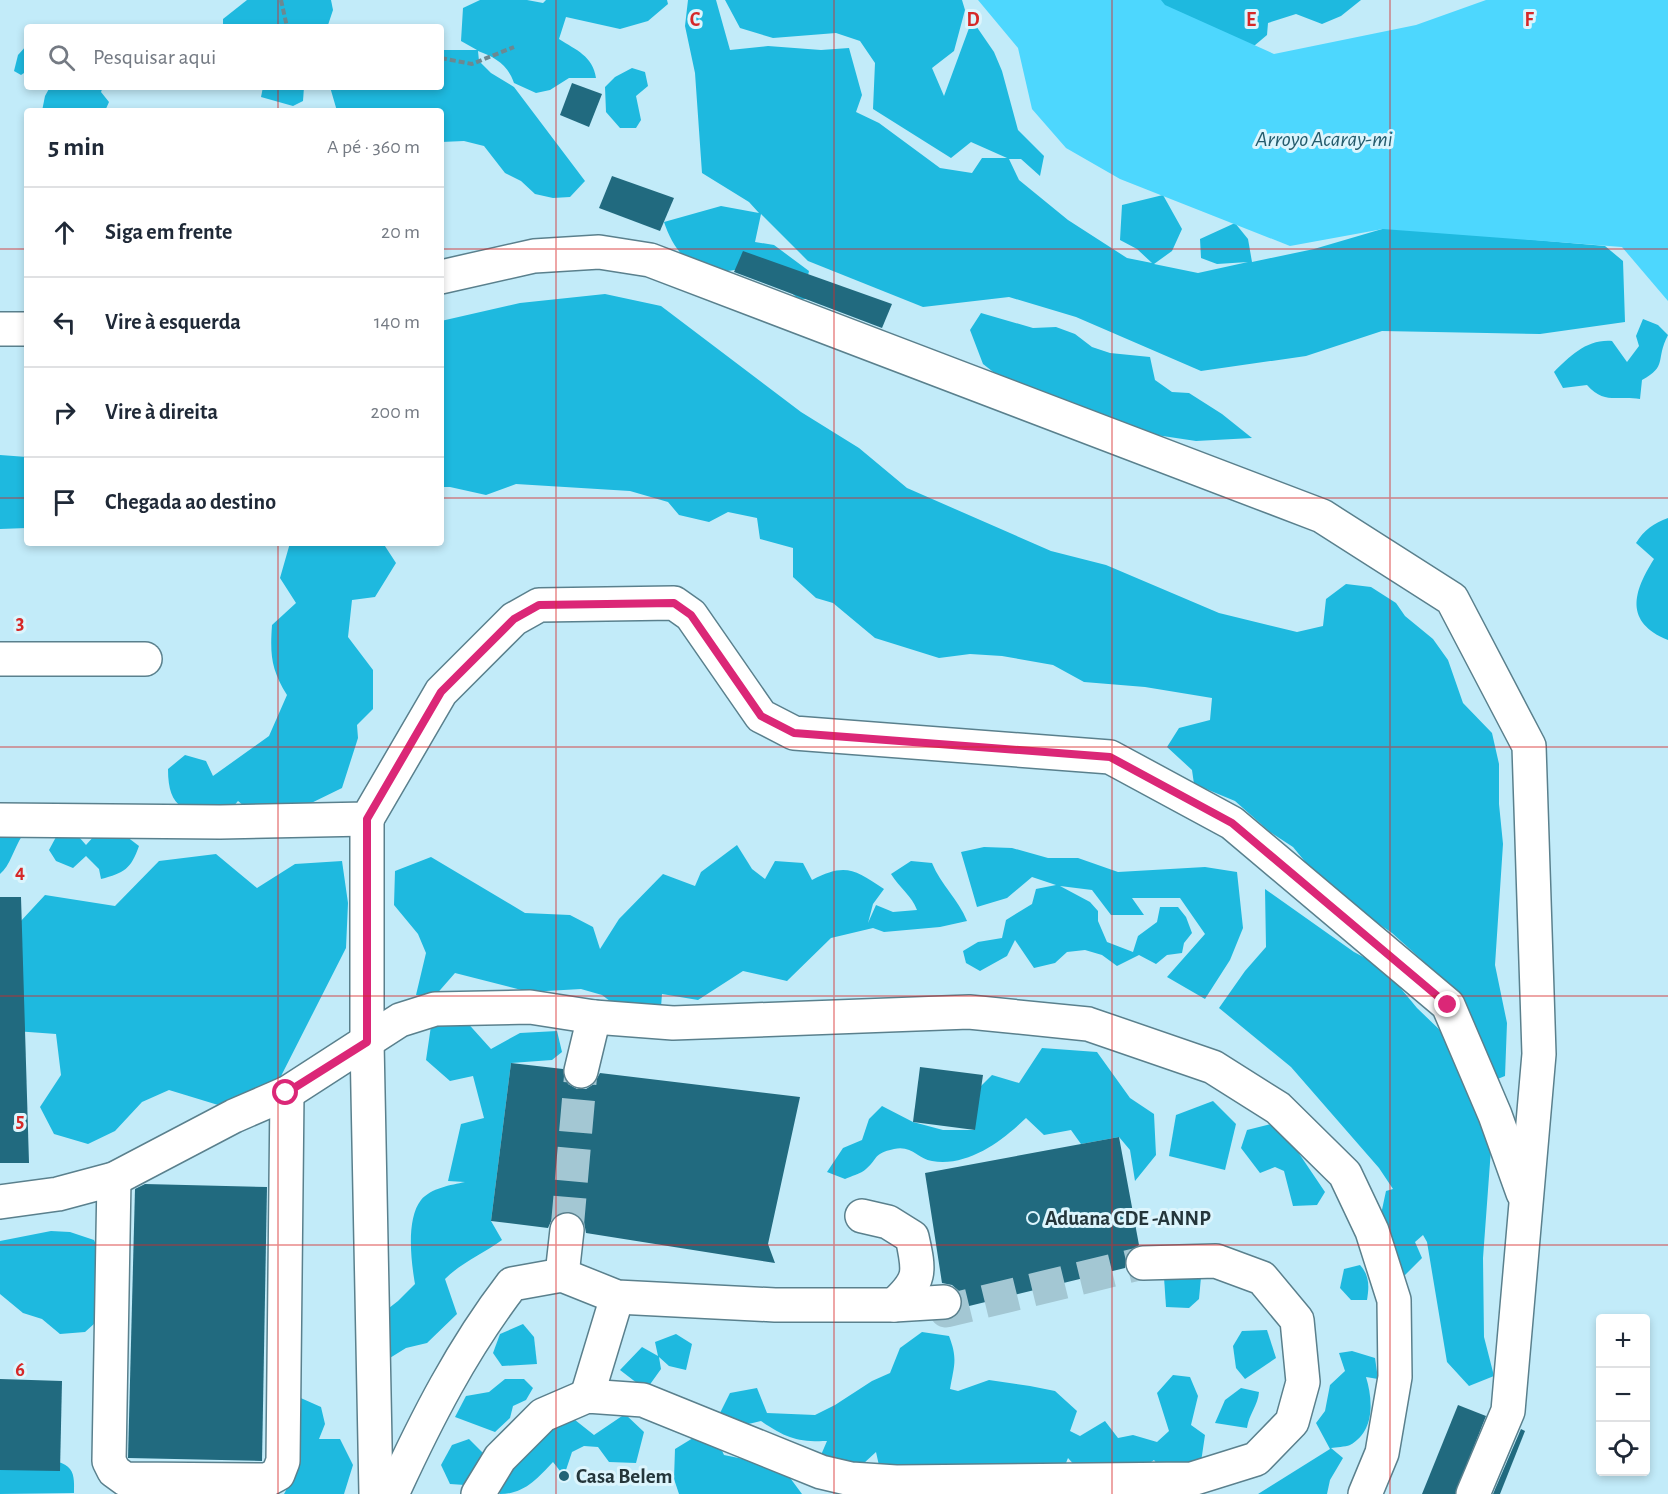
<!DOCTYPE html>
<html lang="pt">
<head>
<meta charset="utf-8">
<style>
  body { margin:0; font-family:"Alegreya Sans",sans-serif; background:#f6f6f7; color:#1f2937 }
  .controls { position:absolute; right:18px; bottom:18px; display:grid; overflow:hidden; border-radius:6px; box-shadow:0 3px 9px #0003 }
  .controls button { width:54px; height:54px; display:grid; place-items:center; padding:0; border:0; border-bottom:2px solid #e0e1e3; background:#fff; color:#1f2937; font:30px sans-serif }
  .stop { position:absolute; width:18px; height:18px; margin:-14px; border:4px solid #db2777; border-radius:50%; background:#fff }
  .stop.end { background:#db2777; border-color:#fff; box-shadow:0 2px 6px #0008 }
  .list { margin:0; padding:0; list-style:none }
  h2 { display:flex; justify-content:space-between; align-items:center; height:78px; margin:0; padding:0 24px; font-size:26px }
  h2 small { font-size:20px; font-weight:400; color:#747a83 }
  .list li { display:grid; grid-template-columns:39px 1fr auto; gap:18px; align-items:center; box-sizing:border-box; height:90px; padding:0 24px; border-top:2px solid #e0e1e3 }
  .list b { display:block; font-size:22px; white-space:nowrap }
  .list em { font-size:20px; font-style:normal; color:#747a83 }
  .icon { flex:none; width:33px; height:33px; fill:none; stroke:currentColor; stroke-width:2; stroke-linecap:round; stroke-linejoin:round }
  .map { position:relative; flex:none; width:1668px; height:1494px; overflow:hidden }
  .search { position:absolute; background:#fff; box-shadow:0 3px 9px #0003; left:24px; top:24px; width:420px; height:66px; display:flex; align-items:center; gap:15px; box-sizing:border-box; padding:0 21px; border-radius:6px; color:#747a83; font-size:22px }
  .panel { position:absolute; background:#fff; box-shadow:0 3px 9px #0003; left:24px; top:108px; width:420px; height:438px; border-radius:6px }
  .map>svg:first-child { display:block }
  .forest { fill:#1eb9df }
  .water { fill:#4dd7fe }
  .building { fill:#216a7f }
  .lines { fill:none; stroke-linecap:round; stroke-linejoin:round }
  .minor-tunnel { stroke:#a3c7d3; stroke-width:33; stroke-dasharray:33 16; stroke-linecap:butt }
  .minor-casing { stroke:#5a808d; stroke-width:36 }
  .path { stroke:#6c8891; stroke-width:4; stroke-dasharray:6 3; stroke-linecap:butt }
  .minor { stroke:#fff; stroke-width:33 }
  .route { stroke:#db2777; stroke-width:8 }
  .grid { fill:none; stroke:#d62828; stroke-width:1.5; stroke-opacity:0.55 }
  .poi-dot { fill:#216477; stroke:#dcf5fd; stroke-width:2 }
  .labels { text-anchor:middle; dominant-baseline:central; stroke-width:6; stroke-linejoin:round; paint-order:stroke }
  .poi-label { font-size:21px; font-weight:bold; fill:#25363b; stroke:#dcf5fd; text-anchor:start }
  .water-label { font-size:22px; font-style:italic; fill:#245b6c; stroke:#dcf5fd }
  .grid-label { font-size:20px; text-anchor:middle; font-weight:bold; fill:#d62828; stroke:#dcf5fd; stroke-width:6; stroke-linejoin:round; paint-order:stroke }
</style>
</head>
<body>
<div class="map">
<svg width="1668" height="1494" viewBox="0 0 1668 1494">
  <rect width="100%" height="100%" fill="#c2ebf9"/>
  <!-- forest -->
  <g class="forest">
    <polygon points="247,0 331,0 333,10 328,25 315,27 223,27 223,19"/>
    <path d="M480,0H527L543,3L546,0H667L668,4L648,21L620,29L566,17L559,39C576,50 593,56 596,78H569L550,90L536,93L514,83C508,65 495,57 478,51L479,61L491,73L514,87L585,181L570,197L553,198L535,194L521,181L505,173L484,146L464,141L441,142V111H337L330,87H441V50H477L461,41L463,8Z"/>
    <path d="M688,0H716L730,50L768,46L821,50L849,48L862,95L856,112L879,123L940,168L972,173L982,158H1007L971,142L951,158L873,109L875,63L860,41L836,33L773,38L740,28L725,0H962L965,10L954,51L932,68L944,96L972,20L994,52L1002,71L1018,130L1044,156L1040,176L1021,159H1009L1019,180L1068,220L1127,258L1152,263L1137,249L1120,240L1122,205L1163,195L1182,229L1172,251L1154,264L1198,273L1248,262L1217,264L1201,258L1200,239L1235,223L1248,239L1252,262L1314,249L1389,227L1605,246L1623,261L1625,322L1540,334L1382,331L1306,356L1201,371L1076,317L1009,297L923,307L808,261L761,214L755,242L774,245L809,271L805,289L822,299H798C786,287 769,274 751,270C739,267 726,273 714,271C686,267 672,246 664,222L721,206L759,213L749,202L702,173L695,73L685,26Z"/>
    <polygon points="1095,0 1361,0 1341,16 1322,24 1296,14 1268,23 1267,35 1248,51"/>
    <polygon points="27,45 27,71 21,75 14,71 18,55"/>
    <polygon points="632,68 645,72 648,86 636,96 641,120 636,128 620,128 606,112 605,87 615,77"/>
    <polygon points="50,87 103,87 101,92 109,102 105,111 42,111 45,96"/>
    <polygon points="263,87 304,87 303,101 293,106 261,97"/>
    <polygon points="605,294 661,306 801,412 859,448 907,488 1051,551 1106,565 1219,613 1297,632 1323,626 1326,599 1346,584 1371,587 1396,603 1405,616 1433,639 1448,660 1463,703 1492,733 1499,764 1499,804 1503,844 1495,965 1507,1023 1505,1076 1490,1082 1471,1038 1463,997 1392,933 1341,898 1316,875 1293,847 1270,832 1235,801 1194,784 1192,770 1167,747 1179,728 1210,720 1212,698 1145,687 1084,682 1053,665 1002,656 970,654 939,658 875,638 833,603 816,598 793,577 793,548 760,539 757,518 728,512 709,522 679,515 668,502 630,491 516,484 486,495 450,487 441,487 441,321 520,303"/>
    <polygon points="981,313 1033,328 1056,327 1075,334 1092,347 1110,353 1150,357 1155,380 1172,392 1189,393 1222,414 1252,438 1196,441 1156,435 1001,378 983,364 970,330"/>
    <path d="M1643,319L1658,325L1668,335C1655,360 1668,366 1642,380L1640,399C1617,395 1605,405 1587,385L1563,388L1554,372C1570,356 1587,339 1612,341L1627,362L1639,346L1636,336Z"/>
    <polygon points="0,455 27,457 27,528 0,529"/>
    <path d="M1668,518V640C1624,622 1633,592 1654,559L1636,543C1644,530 1654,523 1668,518Z"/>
    <path d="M290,543H383L396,563L375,597L352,600L348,637L373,670V709L357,725L358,738L342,788L301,808L262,821L238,801L220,822C186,810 168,811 168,769L185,755L206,761L213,776L269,736L287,695C271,669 270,655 272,625L296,603L280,578Z"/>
    <path d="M0,812L22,836C14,848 10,866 0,874Z"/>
    <path d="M118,830L139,846C131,869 124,873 101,879L99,869L86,856L73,868L56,861L49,850L56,837L69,831L79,837L86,845L95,835Z"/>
    <path d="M737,845L752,869L765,879L775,861L803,863L812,880C845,863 854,869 884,889L873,904L868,923L876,905L893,912L917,910C912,896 899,887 891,874L911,861L932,863C941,885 958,899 967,921L940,927L884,932L873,928L831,938L787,981L743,971L698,1000L662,994L661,1007L623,1011L602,995L581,989L529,992L455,973L434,997L416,995L426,953L418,934L394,905L395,871L431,857L525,913L570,915L593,927L600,949L619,919L663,874L695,886L701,872Z"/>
    <polygon points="984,847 1012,848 1048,858 1078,858 1118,872 1205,867 1237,872 1243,928 1230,960 1205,999 1167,977 1205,934 1180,898 1132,898 1144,915 1111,915 1092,890 1060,886 1090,902 1098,911 1098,921 1107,942 1133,952 1138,936 1157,922 1160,907 1178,907 1186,917 1192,933 1184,943 1182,953 1167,955 1156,964 1139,955 1117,966 1102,955 1085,950 1067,952 1055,963 1034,968 1015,940 1007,956 980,971 966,963 963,951 978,942 1002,938 1006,920 1032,904 1036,889 1056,885 1032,877 1007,898 977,907 961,852"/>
    <polygon points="216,854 257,888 295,864 342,861 348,903 346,948 276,1086 228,1108 169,1090 142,1102 115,1131 88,1144 54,1134 40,1107 61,1075 56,1034 15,1031 7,936 45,895 115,906 159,861"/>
    <polygon points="1265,889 1354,952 1384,968 1417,1008 1444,1034 1491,1149 1483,1258 1484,1337 1494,1376 1469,1386 1447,1362 1427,1242 1423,1235 1415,1242 1422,1258 1404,1276 1380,1219 1386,1191 1393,1189 1379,1168 1291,1067 1219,1008 1245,971 1266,947"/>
    <path d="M432,1019H464L491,1049L520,1033L557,1031L562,1052L552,1060L511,1063L491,1221L502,1240C483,1254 462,1262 445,1279L457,1314L427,1343L406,1348L385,1361L371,1322L398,1301L415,1284C411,1261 406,1219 421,1200C431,1188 451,1185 465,1182L448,1181L461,1124L484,1118L473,1076L450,1081L426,1060Z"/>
    <path d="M1042,1048L1097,1052L1130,1098L1154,1114L1156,1155L1135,1181L1130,1150L1119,1137L1081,1144L1071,1130L1044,1135L1026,1118C1002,1141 968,1167 932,1161C918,1159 912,1145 894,1149C872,1154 879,1158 866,1169C861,1174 851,1176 845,1179L827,1172L843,1148L862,1140L869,1119L882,1106L913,1122L943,1130H975L973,1094L992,1075L1019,1083Z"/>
    <polygon points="1213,1101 1236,1124 1225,1170 1169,1156 1176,1115"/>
    <polygon points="1271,1124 1298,1152 1325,1192 1317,1205 1293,1206 1284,1171 1275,1167 1260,1173 1241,1148 1247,1130"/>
    <polygon points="51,1231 70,1232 94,1240 99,1251 105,1314 85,1332 60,1334 42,1319 23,1313 0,1294 0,1241"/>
    <path d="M1360,1265C1370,1276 1369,1287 1367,1300H1351L1340,1288L1344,1269Z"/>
    <polygon points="1164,1277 1201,1277 1199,1299 1189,1308 1166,1307"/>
    <polygon points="523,1324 534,1337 537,1364 502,1366 493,1353 500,1334"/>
    <polygon points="1267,1330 1276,1358 1245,1379 1236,1368 1233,1346 1242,1331"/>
    <path d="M922,1332L949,1336C958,1359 954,1366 950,1389L958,1391L989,1380L1030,1386L1055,1391L1077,1411L1070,1431L1080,1436L1105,1421L1118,1438L1133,1435L1157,1442L1169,1431L1157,1393L1173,1375L1190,1377L1198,1396L1191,1425L1205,1435L1201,1462L1168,1479L1154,1460L1138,1471L1088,1480L1068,1458L1061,1475L948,1469V1464L940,1471L880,1470L876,1452L851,1475L821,1455L827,1441C797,1442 786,1438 761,1421L740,1426L720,1413L730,1393L757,1388L767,1413L815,1415L835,1405L872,1381L890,1373L900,1348Z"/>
    <polygon points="676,1334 692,1344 686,1370 669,1366 659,1357 661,1369 646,1390 620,1370 642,1347 658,1356 655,1342"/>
    <path d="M1352,1351L1375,1358L1378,1379L1366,1377C1373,1400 1375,1431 1350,1445C1345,1447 1336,1447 1331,1448L1343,1458L1330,1480L1327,1494H1258L1330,1449L1316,1423L1325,1411L1330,1385L1345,1371L1339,1353Z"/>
    <polygon points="505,1379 524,1379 533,1388 526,1400 513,1406 510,1418 495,1432 455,1417 466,1396 489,1392"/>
    <path d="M1241,1388L1259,1392C1258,1405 1249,1414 1247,1428L1215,1423L1225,1400Z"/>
    <polygon points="294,1395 321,1407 325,1424 319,1439 340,1439 353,1465 344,1494 284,1494 291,1481"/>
    <path d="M625,1414L644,1432L636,1463L609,1462L598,1447L584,1446L572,1452L564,1476L553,1462C537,1479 524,1494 500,1494L487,1480L506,1452L570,1416L594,1435Z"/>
    <polygon points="711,1427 724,1455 782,1467 802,1494 679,1494 674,1479 675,1449"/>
    <polygon points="469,1439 483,1453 486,1463 465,1485 450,1484 441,1465 452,1445"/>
    <path d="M0,1456C16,1457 61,1456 70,1469C75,1475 74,1486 74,1493L0,1494Z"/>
  </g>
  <!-- water -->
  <polygon class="water" points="978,0 1161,0 1165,5 1274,54 1416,25 1486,0 1668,0 1668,301 1622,247 1383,229 1290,246 1120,179 1066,148 1032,109 1018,48"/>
  <!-- building -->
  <g class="building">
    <polygon points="572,83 602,94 589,127 560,115"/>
    <polygon points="612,176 674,198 660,231 599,208"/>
    <polygon points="743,251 892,304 882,328 734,272"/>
    <polygon points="0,897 21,897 29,1163 0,1163"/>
    <polygon points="511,1063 563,1069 568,1084 577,1089 586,1089 594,1084 600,1073 800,1097 768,1244 775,1263 586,1233 584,1222 579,1215 570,1212 559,1213 552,1219 548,1228 491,1221"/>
    <polygon points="920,1067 983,1075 975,1130 913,1122"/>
    <polygon points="1119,1137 1139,1245 1127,1254 1125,1268 961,1308 963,1300 959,1291 952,1285 942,1283 925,1173"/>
    <polygon points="145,1184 267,1187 262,1461 128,1458 135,1189"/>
    <polygon points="0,1379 62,1381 60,1471 0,1470"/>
    <polygon points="1458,1405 1486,1416 1455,1494 1422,1494"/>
    <polygon points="1521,1429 1525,1431 1500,1494 1493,1494"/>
  </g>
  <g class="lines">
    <!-- minor-tunnel -->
    <g class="minor-tunnel">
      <polyline points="567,1230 581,1071"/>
      <polyline points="944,1302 946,1311 1143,1263"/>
    </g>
    <!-- minor casing -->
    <g class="minor-casing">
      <g id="minor">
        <polyline points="441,277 534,256 599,252 650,260 1322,516 1452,599 1529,746 1539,1054 1508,1411 1473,1494"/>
        <polyline points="0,329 27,329"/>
        <polyline points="0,659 145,659"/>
        <polyline points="367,819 367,1042 376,1494"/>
        <polyline points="0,820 220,822 367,819 441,692 514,619 539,605 674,603 691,615 761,716 794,733 1110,757 1232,823 1448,1005 1495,1115 1523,1193"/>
        <polyline points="581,1071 594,1017"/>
        <polyline points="114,1179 109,1461 114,1471 125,1479 267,1480 278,1474 283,1461 287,1093"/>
        <polyline points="0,1202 58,1194 114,1179 234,1116 287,1093 400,1020 435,1009 530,1007 594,1017 673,1023 969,1012 1088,1024 1213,1067 1278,1108 1345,1174 1372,1231 1394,1300 1395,1377 1382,1453 1365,1494"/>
        <path d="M862,1216L888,1222L912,1237C920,1273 921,1280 894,1305"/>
        <polyline points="562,1275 567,1230"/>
        <polyline points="587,1396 617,1297"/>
        <path d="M392,1494C426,1420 462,1349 512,1284L562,1275L617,1297L775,1305H894L944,1302"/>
        <polyline points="478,1494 500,1458 543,1415 587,1396 643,1400 821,1472 851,1479 896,1482 1192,1479 1256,1459 1292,1422 1303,1382 1297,1320 1262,1278 1216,1261 1143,1263"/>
      </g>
    </g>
    <!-- path -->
    <g class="path">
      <polyline points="281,0 287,27"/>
      <polyline points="441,58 472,64 514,47"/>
    </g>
    <!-- minor -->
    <use href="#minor" class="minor"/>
  </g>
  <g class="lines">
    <!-- route -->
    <polyline class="route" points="286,1093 367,1042 367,819 441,692 514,619 539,605 674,603 691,615 761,716 794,733 1110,757 1232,823 1448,1005"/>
  </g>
  <!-- grid -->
  <path class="grid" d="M278,0V27M556,0V1494M834,0V1494M1112,0V1494M1390,0V1494M278,87V111M0,249H27M441,249H1668M0,498H27M441,498H1668M278,543V1494M0,747H1668M0,996H1668M0,1245H1668"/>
  <!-- markers -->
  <g class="poi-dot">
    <circle cx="1033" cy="1218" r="6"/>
    <circle cx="564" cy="1476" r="6"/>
  </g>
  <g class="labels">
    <!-- poi labels -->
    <g class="poi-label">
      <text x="1045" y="1218">Aduana CDE -ANNP</text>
      <text x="576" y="1476">Casa Belem</text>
    </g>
    <!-- water labels -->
    <g class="water-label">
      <text x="1324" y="139">Arroyo Acaray-mi</text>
    </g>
  </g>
  <g class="grid-label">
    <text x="695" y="26">C</text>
    <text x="973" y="26">D</text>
    <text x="1251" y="26">E</text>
    <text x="1529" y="26">F</text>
    <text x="20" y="629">3</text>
    <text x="20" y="878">4</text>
    <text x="20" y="1127">5</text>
    <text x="20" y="1376">6</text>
  </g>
</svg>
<div class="controls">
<button>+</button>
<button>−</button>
<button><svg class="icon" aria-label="locate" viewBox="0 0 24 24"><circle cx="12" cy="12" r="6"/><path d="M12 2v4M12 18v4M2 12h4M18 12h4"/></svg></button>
</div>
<div class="stop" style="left:286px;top:1093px"></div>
<div class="stop end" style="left:1448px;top:1005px"></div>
<div class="search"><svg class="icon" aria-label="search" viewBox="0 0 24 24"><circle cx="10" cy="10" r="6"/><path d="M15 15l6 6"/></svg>Pesquisar aqui</div>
<section class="panel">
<h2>5 min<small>A pé · 360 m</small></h2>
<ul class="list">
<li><svg class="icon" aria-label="ahead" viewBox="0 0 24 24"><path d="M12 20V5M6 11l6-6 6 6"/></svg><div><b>Siga em frente</b></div><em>20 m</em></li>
<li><svg class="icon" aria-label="left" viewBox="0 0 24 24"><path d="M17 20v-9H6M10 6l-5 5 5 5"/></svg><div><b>Vire à esquerda</b></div><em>140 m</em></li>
<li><svg class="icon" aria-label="right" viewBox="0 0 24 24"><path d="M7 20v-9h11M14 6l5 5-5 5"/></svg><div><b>Vire à direita</b></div><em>200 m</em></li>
<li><svg class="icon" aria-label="arrive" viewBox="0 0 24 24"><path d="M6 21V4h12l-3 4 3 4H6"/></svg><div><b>Chegada ao destino</b></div></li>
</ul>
</section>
</div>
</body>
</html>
